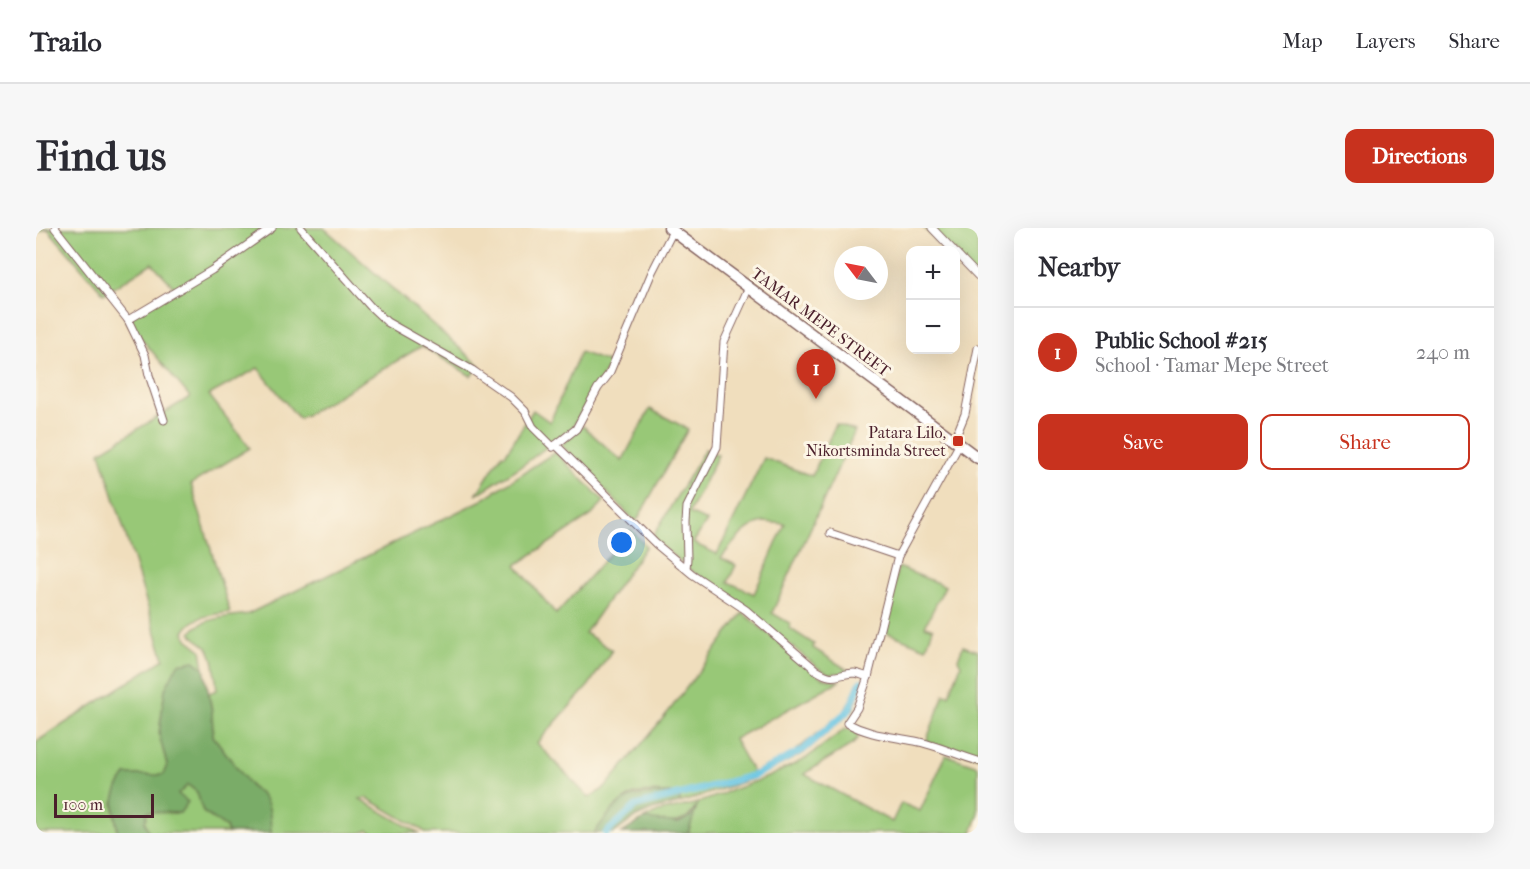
<!DOCTYPE html>
<html lang="en">
<head>
<meta charset="utf-8">
<style>
  body { margin:0; font-family:"IM FELL French Canon",serif; background:#f7f7f7; color:#2b2b33 }
  .controls { position:absolute; right:18px; top:18px; display:grid; overflow:hidden; border-radius:12px; box-shadow:0 6px 24px #0002 }
  .controls button { width:54px; height:54px; display:grid; place-items:center; padding:0; border:0; border-bottom:2px solid #e1e1e2; background:#fff; color:#2b2b33; font:30px sans-serif }
  .compass { position:absolute; left:798px; top:18px; width:54px; height:54px; border-radius:50%; background:#fff; box-shadow:0 6px 24px #0002; rotate:302deg }
  .scale { position:absolute; left:18px; bottom:15px; width:100px; box-sizing:border-box; padding-left:6px; border:3px solid #4a1f2b; border-top:0; font-size:16px; line-height:21px; white-space:nowrap; color:#4a1f2b; -webkit-text-stroke:4px #fcf5e5; paint-order:stroke }
  .you { position:absolute; left:586px; top:315px; width:21px; height:21px; margin:-15px; border:4px solid #fff; border-radius:50%; background:#1a73e8; box-shadow:0 0 0 9px #1a73e833 }
  .badge { display:grid; place-items:center; width:39px; height:39px; border-radius:50%; background:#c8321e; color:#fff; font-size:20px; font-weight:700 }
  .pin { position:absolute; translate:-50% -50px; filter:drop-shadow(0 2px 3px #0008) }
  .pin::after { content:''; position:absolute; top:32px; width:21px; height:18px; background:inherit; clip-path:polygon(0 0,100% 0,50% 100%) }
  .list { margin:0; padding:0; list-style:none }
  h2 { display:flex; justify-content:space-between; align-items:center; height:78px; margin:0; padding:0 24px; font-size:26px }
  h2 small { font-size:20px; font-weight:400; color:#7c7c81 }
  .list li { display:grid; grid-template-columns:39px 1fr auto; gap:18px; align-items:center; box-sizing:border-box; height:90px; padding:0 24px; border-top:2px solid #e1e1e2 }
  .list b { display:block; font-size:22px; white-space:nowrap }
  .list p { margin:0; font-size:20px; white-space:nowrap; color:#7c7c81 }
  .list em { font-size:20px; font-style:normal; color:#7c7c81 }
  .actions { display:flex; gap:12px; padding:18px 24px }
  .actions a { flex:1; padding:14px 0; border:2px solid #c8321e; border-radius:12px; text-align:center; font-size:21px; color:#c8321e }
  .actions .main { background:#c8321e; color:#fff }
  .map { position:relative; flex:none; width:942px; height:605px; overflow:hidden; border-radius:12px }
  header { display:flex; align-items:center; gap:36px; box-sizing:border-box; height:84px; padding:0 30px; background:#fff; border-bottom:2px solid #e1e1e2 }
  header strong { font-size:28px }
  nav { display:flex; gap:33px; margin-inline-start:auto; font-size:21px }
  .intro { display:flex; align-items:center; justify-content:space-between; box-sizing:border-box; height:144px; padding:0 36px }
  h1 { margin:0; font-size:42px }
  .button { padding:15px 27px; border-radius:12px; background:#c8321e; color:#fff; font-size:21px; font-weight:700 }
  main { display:flex; gap:36px; padding:0 36px }
  aside { flex:1; background:#fff; border-radius:12px; box-shadow:0 6px 24px #0002 }
  .map>svg:first-child { display:block }
  .green { fill:#98c877; stroke:#717451; stroke-width:1.5; fill-rule:evenodd }
  .forest { fill:#7aac68; stroke:#62664a; stroke-width:1.5 }
  .lines { fill:none; stroke-linecap:round; stroke-linejoin:round }
  .canal { stroke:#66c5e4; stroke-width:7 }
  .street-casing { stroke:#84625e; stroke-width:9 }
  .secondary-casing { stroke:#84625e; stroke-width:13 }
  .street { stroke:#fff; stroke-width:7 }
  .secondary { stroke:#fff; stroke-width:10 }
  .poi-dot { fill:#c8321e; stroke:#fcf5e5; stroke-width:2 }
  .labels { text-anchor:middle; dominant-baseline:central; stroke-width:6; stroke-linejoin:round; paint-order:stroke }
  .street-label { font-size:16px; fill:#4a1f2b; stroke:#fcf5e5 }
  .poi-label { font-size:16px; fill:#4a1f2b; stroke:#fcf5e5; text-anchor:end }
</style>
</head>
<body>
<header>
<strong>Trailo</strong>
<nav><a>Map</a><a>Layers</a><a>Share</a></nav>
</header>
<div class="intro"><h1>Find us</h1><a class="button">Directions</a></div>
<main>
<div class="map">
<svg width="942" height="605" viewBox="0 0 942 605">
  <rect width="100%" height="100%" fill="#fcf5e5"/>
  <filter id="ink" filterUnits="userSpaceOnUse"><feTurbulence type="fractalNoise" baseFrequency=".0167" numOctaves="2"/><feDisplacementMap in="SourceGraphic" scale="12" xChannelSelector="R" yChannelSelector="G"/><feConvolveMatrix kernelMatrix="1 2 1 2 8 2 1 2 1" color-interpolation-filters="sRGB"/></filter>
  <filter id="wash" filterUnits="userSpaceOnUse"><feTurbulence type="fractalNoise" baseFrequency=".008" numOctaves="4" result="noise"/><feDisplacementMap in="SourceGraphic" scale="24" xChannelSelector="R" yChannelSelector="G"/><feGaussianBlur stdDeviation="1.35" result="paint"/><feColorMatrix in="noise" values="0 0 0 0 0 0 0 0 0 0 0 0 0 0 0 0 0 1.4 0 .05"/><feComposite in="paint" operator="in"/></filter>
  <g filter="url(#wash)">
    <rect width="100%" height="100%" fill="#f0debd"/>
    <!-- green -->
    <g class="green">
      <path d="M0,0H288L444,138L435,148L386,118L263,191L222,140L173,167L214,220L155,256L194,384C176,387 158,387 148,404L151,411L165,422L168,440L158,433L129,461L123,506L131,537L127,548L90,547L77,574L82,605H0V514L128,431L64,224L154,169L89,91L139,60L116,35L68,66L11,0L0,6Z"/>
      <polygon points="888,0 942,0 942,58 920,34 920,22 909,22"/>
      <polygon points="544,124 574,135 537,199 487,237 440,267 466,226 469,227 497,182 514,194"/>
      <polygon points="614,181 652,201 600,294 525,217 547,198 586,233"/>
      <path d="M800,196L819,203L736,385L755,396L753,400L778,416L777,420L815,444L793,446L781,439L694,367L657,344L616,310L669,221L682,227L653,285L671,293L657,315L681,326L728,230L776,248ZM729,294L749,296L718,366L692,354L700,337L685,330C697,316 710,296 729,294Z"/>
      <path d="M519,224L568,273L556,287L480,337L520,386L595,302L610,318L549,405L576,422L553,457L501,515L553,570L569,560L633,483L707,385L785,449L803,453L698,511L717,545L757,525L805,486H807C814,475 817,463 824,452H828L817,482L768,525L716,551L644,575L643,567C633,564 605,563 596,567C580,576 569,592 558,605H391L331,570L324,571L383,605H337L332,602L325,605H235L232,583L225,565L216,560L177,508L176,484L173,465L181,462C179,449 180,428 170,418C165,413 159,412 155,405C165,389 195,389 212,386L446,272Z"/>
      <polygon points="862,339 909,358 889,398 897,401 890,420 847,403"/>
      <polygon points="927,418 942,423 942,529 890,514 908,466 913,467 925,437 922,431"/>
      <path d="M809,501H814L821,505L822,510L817,516L768,546L856,594L865,575L884,583L910,527L942,538V588L936,604L938,605H652L660,579C647,601 630,594 608,591L622,584L662,575L734,548L769,531Z"/>
      <polygon points="152,557 161,564 167,584 190,600 192,605 113,605 109,594 111,584 144,585 142,566"/>
    </g>
    <!-- forest -->
    <g class="forest">
      <path d="M158,433L168,440L176,484L177,508L216,560C236,571 234,584 235,605H192L190,599L167,584L161,564L152,557L142,566L152,574L144,585L111,584L109,594L113,605H82C78,580 73,569 90,547H127L131,537L123,506L129,461L142,436Z"/>
      <path d="M635,565L643,567L644,575L616,582L600,589L578,605H558C587,567 588,566 635,565Z"/>
      <polygon points="662,575 652,605 586,605 608,591 643,595 655,588"/>
    </g>
    <g class="lines">
      <!-- canal -->
      <polyline class="canal" points="570,605 600,578 719,547 767,522 813,482 825,454"/>
    </g>
  </g>
  <g filter="url(#ink)">
    <g class="lines">
      <!-- street casing -->
      <g class="street-casing">
        <g id="street">
          <polyline points="19,0 92,92 109,127 113,147 128,192"/>
          <polyline points="265,0 334,78 351,94 436,142 475,169 489,183 497,199 517,219 540,201 562,160 573,146 616,44 637,3"/>
          <polyline points="896,0 917,22"/>
          <polyline points="920,25 942,48"/>
          <polyline points="92,92 176,42 236,0"/>
          <polyline points="918,213 929,186 942,120"/>
          <path d="M520,217L620,316L656,346L710,382L780,442C799,454 799,446 818,445C822,445 828,448 832,449"/>
          <path d="M923,217L862,328L832,449L821,480L811,495C833,507 854,508 879,513C900,517 921,527 942,533"/>
          <polyline points="794,305 862,328"/>
          <polyline points="650,340 651,331 650,294 651,279 681,219 688,114 713,59"/>
        </g>
      </g>
      <!-- secondary casing -->
      <g class="secondary-casing">
        <polyline id="secondary" points="633,0 942,230"/>
      </g>
      <!-- street -->
      <use href="#street" class="street"/>
      <!-- secondary -->
      <use href="#secondary" class="secondary"/>
    </g>
  </g>
  <!-- markers -->
  <rect class="poi-dot" x="916" y="207" width="12" height="12" rx="3"/>
  <g class="labels">
    <!-- street labels -->
    <g class="street-label">
      <text transform="translate(785 94) rotate(37)">TAMAR MEPE STREET</text>
    </g>
    <!-- poi labels -->
    <g class="poi-label">
      <text x="910" y="204">Patara Lilo,<tspan x="910" dy="18">Nikortsminda Street</tspan></text>
    </g>
  </g>
</svg>
<div class="controls">
<button>+</button>
<button>−</button>
</div>
<svg class="compass" viewBox="-18 -18 36 36"><path d="M0-13l5 13h-10z" fill="#e53935"/><path d="M0 13l5-13h-10z" fill="#7c7c81"/></svg>
<div class="scale">100 m</div>
<div class="you"></div>
<div class="pin badge" style="left:780px;top:171px">1</div>
</div>
<aside>
<h2>Nearby<small></small></h2>
<ul class="list">
<li><span class="badge">1</span><div><b>Public School #215</b><p>School · Tamar Mepe Street</p></div><em>240 m</em></li>
</ul>
<div class="actions"><a class="main">Save</a><a>Share</a></div>
</aside>
</main>
</body>
</html>
